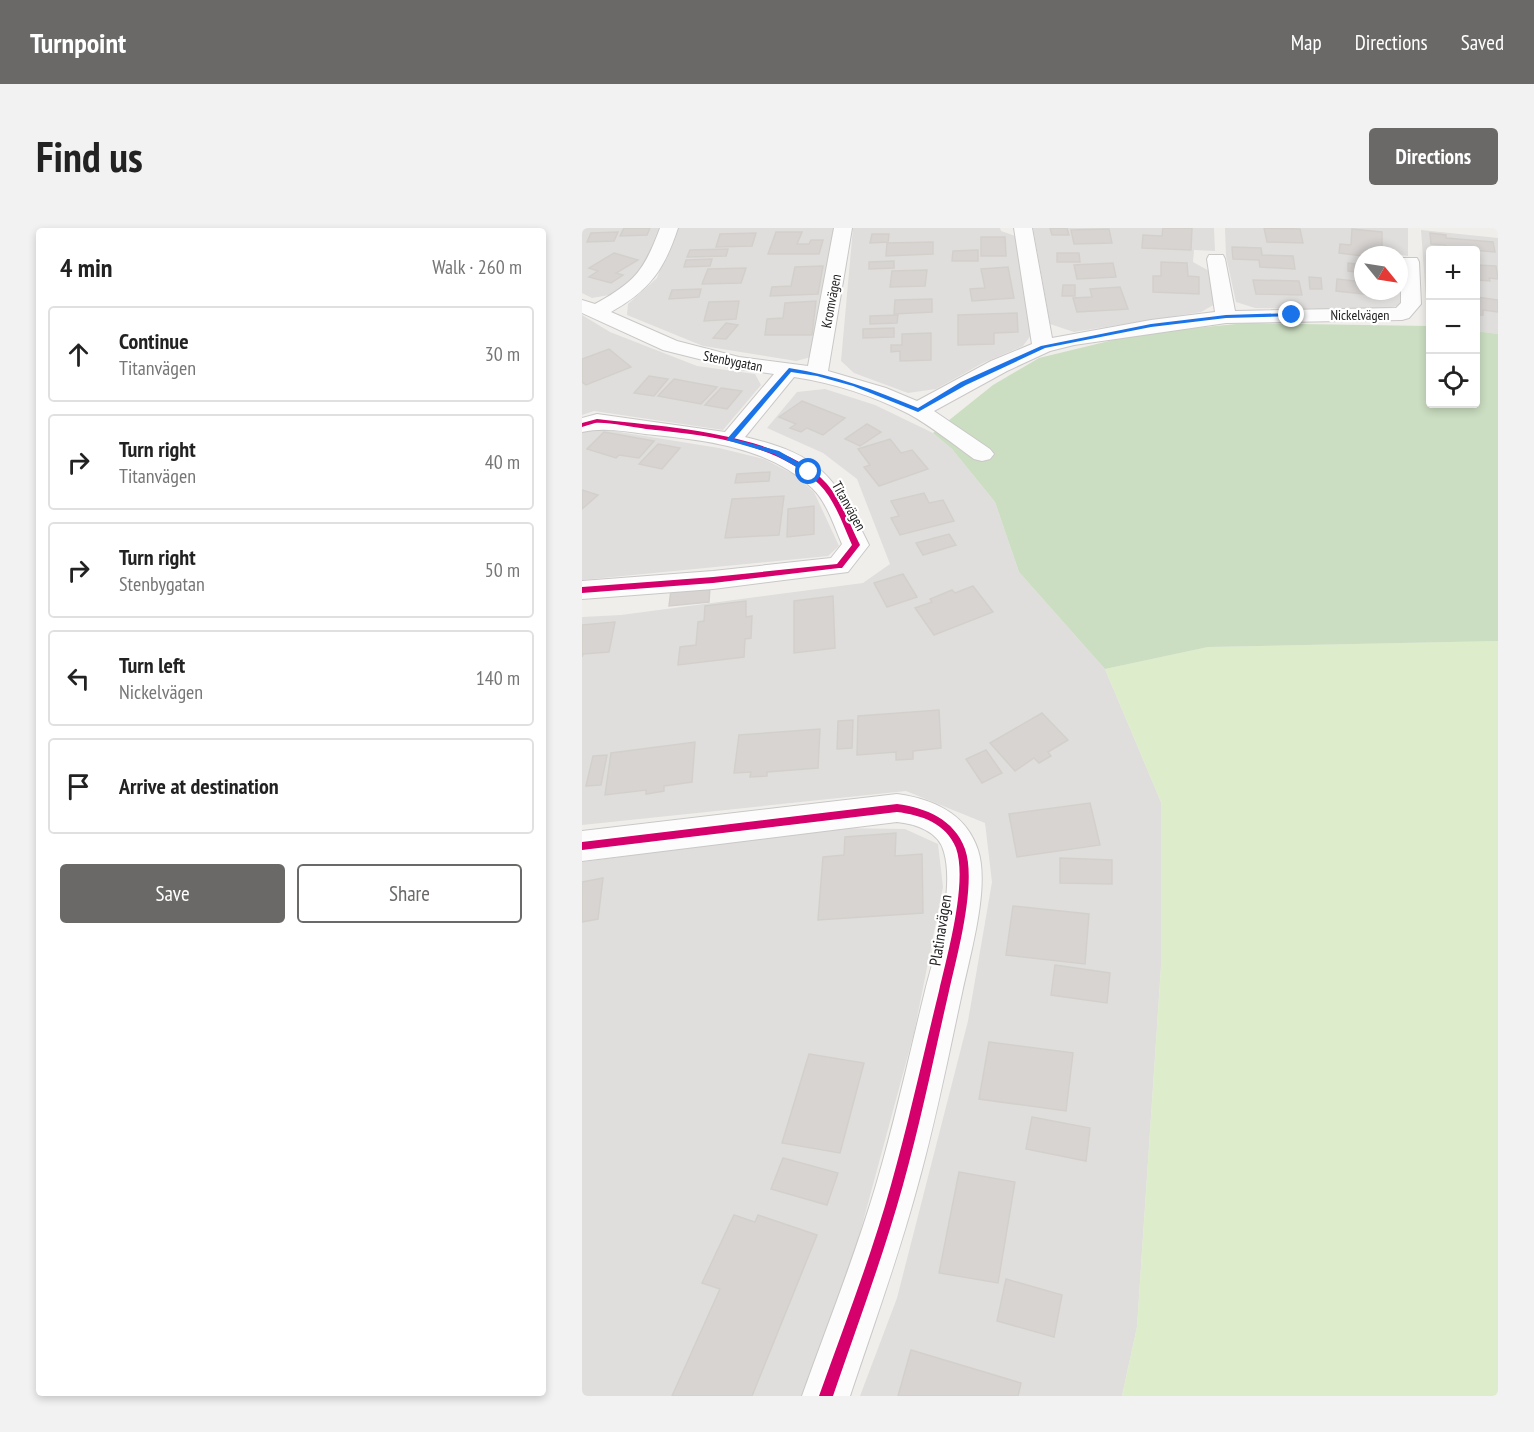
<!DOCTYPE html>
<html lang="en">
<head>
<meta charset="utf-8">
<style>
  body { margin:0; font-family:"PT Sans Narrow",sans-serif; background:#f2f2f2; color:#222 }
  .controls { position:absolute; right:18px; top:18px; display:grid; overflow:hidden; border-radius:6px; box-shadow:0 3px 9px #0003 }
  .controls button { width:54px; height:54px; display:grid; place-items:center; padding:0; border:0; border-bottom:2px solid #e0e0e0; background:#fff; color:#222; font:30px sans-serif }
  .compass { position:absolute; left:772px; top:18px; width:54px; height:54px; border-radius:50%; background:#fff; box-shadow:0 3px 9px #0003; rotate:120deg }
  .stop { position:absolute; width:18px; height:18px; margin:-14px; border:4px solid #1a73e8; border-radius:50%; background:#fff }
  .stop.end { background:#1a73e8; border-color:#fff; box-shadow:0 2px 6px #0008 }
  .list { margin:0; padding:0; list-style:none }
  h2 { display:flex; justify-content:space-between; align-items:center; height:78px; margin:0; padding:0 24px; font-size:26px }
  h2 small { font-size:20px; font-weight:400; color:#767676 }
  .list li { display:grid; grid-template-columns:39px 1fr auto; gap:18px; align-items:center; box-sizing:border-box; height:96px; margin:0 12px 12px; padding:0 12px; border:2px solid #e0e0e0; border-radius:6px }
  .list b { display:block; font-size:22px; white-space:nowrap }
  .list p { margin:0; font-size:20px; white-space:nowrap; color:#767676 }
  .list em { font-size:20px; font-style:normal; color:#767676 }
  .actions { display:flex; gap:12px; padding:18px 24px }
  .actions a { flex:1; padding:14px 0; border:2px solid #6a6968; border-radius:6px; text-align:center; font-size:21px; color:#6a6968 }
  .actions .main { background:#6a6968; color:#fff }
  .icon { flex:none; width:33px; height:33px; fill:none; stroke:currentColor; stroke-width:2; stroke-linecap:round; stroke-linejoin:round }
  .map { position:relative; flex:none; width:916px; height:1168px; overflow:hidden; border-radius:6px }
  header { display:flex; align-items:center; gap:36px; box-sizing:border-box; height:84px; padding:0 30px; background:#6a6968; color:#fff }
  header strong { font-size:28px }
  nav { display:flex; gap:33px; margin-inline-start:auto; font-size:21px }
  .intro { display:flex; align-items:center; justify-content:space-between; box-sizing:border-box; height:144px; padding:0 36px }
  h1 { margin:0; font-size:42px }
  .button { padding:15px 27px; border-radius:6px; background:#6a6968; color:#fff; font-size:21px; font-weight:700 }
  main { display:flex; gap:36px; padding:0 36px }
  aside { flex:1; background:#fff; border-radius:6px; box-shadow:0 3px 9px #0003 }
  .map>svg:first-child { display:block }
  .residential { fill:#dfdedc }
  .grass { fill:#ddeccb }
  .forest { fill:#cbdec1 }
  .building { fill:#d7d4d2; stroke:#d3d0cc; stroke-width:1.5 }
  .lines { fill:none; stroke-linecap:round; stroke-linejoin:round }
  .street-casing { stroke:#c9c8c7; stroke-width:2 }
  .street { fill:#fdfcfc; fill-rule:evenodd }
  .cycleway-casing { stroke:#fff; stroke-width:4 }
  .cycleway { fill:#d6006c; fill-rule:evenodd }
  .route { fill:#1a73e8 }
  .labels { text-anchor:middle; dominant-baseline:central; stroke-width:4.5; stroke-linejoin:round; paint-order:stroke }
  .far-street-label { font-size:14px; fill:#222; stroke:#fff }
  .street-label { font-size:16px; fill:#222; stroke:#fff }
</style>
</head>
<body>
<header>
<strong>Turnpoint</strong>
<nav><a>Map</a><a>Directions</a><a>Saved</a></nav>
</header>
<div class="intro"><h1>Find us</h1><a class="button">Directions</a></div>
<main>
<aside>
<h2>4 min<small>Walk · 260 m</small></h2>
<ul class="list">
<li><svg class="icon" aria-label="ahead" viewBox="0 0 24 24"><path d="M12 20V5M6 11l6-6 6 6"/></svg><div><b>Continue</b><p>Titanvägen</p></div><em>30 m</em></li>
<li><svg class="icon" aria-label="right" viewBox="0 0 24 24"><path d="M7 20v-9h11M14 6l5 5-5 5"/></svg><div><b>Turn right</b><p>Titanvägen</p></div><em>40 m</em></li>
<li><svg class="icon" aria-label="right" viewBox="0 0 24 24"><path d="M7 20v-9h11M14 6l5 5-5 5"/></svg><div><b>Turn right</b><p>Stenbygatan</p></div><em>50 m</em></li>
<li><svg class="icon" aria-label="left" viewBox="0 0 24 24"><path d="M17 20v-9H6M10 6l-5 5 5 5"/></svg><div><b>Turn left</b><p>Nickelvägen</p></div><em>140 m</em></li>
<li><svg class="icon" aria-label="arrive" viewBox="0 0 24 24"><path d="M6 21V4h12l-3 4 3 4H6"/></svg><div><b>Arrive at destination</b></div></li>
</ul>
<div class="actions"><a class="main">Save</a><a>Share</a></div>
</aside>
<div class="map">
<svg width="916" height="1168" viewBox="0 0 916 1168">
  <rect width="100%" height="100%" fill="#f0eeeb"/>
  <!-- residential -->
  <g class="residential">
    <polygon points="0,0 77,0 60,42 39,65 10,70 0,65"/>
    <polygon points="93,0 256,0 229,129 214,133 121,118 45,87 46,76 75,50"/>
    <polygon points="271,0 418,0 419,3 436,9 449,107 441,118 401,135 354,161 326,165 272,145 259,133"/>
    <polygon points="451,0 632,0 633,23 612,22 611,34 629,44 635,75 619,84 492,104 468,96"/>
    <polygon points="643,0 826,0 826,28 805,25 781,27 781,63 817,63 817,45 822,47 823,75 803,82 673,80 654,74 644,28"/>
    <polygon points="839,2 916,10 916,106 894,103 894,22 848,22 848,98 846,98"/>
    <polygon points="0,87 28,104 115,138 173,146 179,157 141,202 12,183 0,187"/>
    <polygon points="243,161 293,177 351,205 370,221 413,274 437,344 523,441 579,574 579,739 555,1099 540,1168 278,1168 315,1070 386,793 410,654 403,595 324,563 0,597 0,389 39,387 281,355 308,336 275,251 241,225 185,200 215,164"/>
    <polygon points="13,200 137,220 182,231 211,246 232,264 257,318 246,328 0,352 0,204"/>
    <polygon points="253,600 323,601 356,616 361,659 332,805 272,1027 223,1168 0,1168 0,634"/>
  </g>
  <!-- grass -->
  <polygon class="grass" points="916,413 916,1168 540,1168 555,1099 579,739 579,574 523,441 626,419"/>
  <!-- forest -->
  <polygon class="forest" points="665,95 848,98 848,176 894,176 894,103 916,106 916,413 626,419 523,441 437,344 413,274 370,221 351,205 411,157 457,130 560,105"/>
  <!-- building -->
  <g class="building">
    <polygon points="42,0 68,0 65,7 38,8"/>
    <polygon points="468,0 485,0 487,7 470,7"/>
    <polygon points="581,0 610,0 609,22 560,20 561,7 580,8"/>
    <polygon points="682,0 718,1 721,15 685,14"/>
    <polygon points="527,1 530,15 492,16 489,2"/>
    <polygon points="770,1 800,4 800,21 789,20 789,27 781,28 757,25 758,16 769,17"/>
    <polygon points="36,4 32,13 5,14 9,5"/>
    <polygon points="194,4 220,4 215,16 227,16 229,12 241,12 237,26 186,26"/>
    <polygon points="174,5 170,18 134,19 138,6"/>
    <polygon points="848,5 864,7 864,10 911,14 913,24 864,20 863,17 849,16"/>
    <polygon points="290,6 307,6 306,14 288,15"/>
    <polygon points="399,9 423,9 424,28 399,28"/>
    <polygon points="351,14 351,26 304,28 305,15"/>
    <polygon points="650,19 679,20 680,27 711,28 713,41 678,39 677,32 651,31"/>
    <polygon points="146,21 144,28 105,29 108,22"/>
    <polygon points="396,22 396,33 370,33 371,23"/>
    <polygon points="32,25 56,32 34,45 41,47 29,55 7,49 16,43 7,40"/>
    <polygon points="475,25 497,25 498,34 475,34"/>
    <polygon points="130,31 128,38 102,39 104,32"/>
    <polygon points="312,33 312,40 287,41 287,34"/>
    <polygon points="579,34 605,35 606,48 617,49 617,66 571,64 571,48 579,48"/>
    <polygon points="531,35 534,49 495,51 492,37"/>
    <polygon points="766,35 781,37 781,63 801,63 801,68 754,63 755,51 773,53 774,44 766,43"/>
    <polygon points="894,37 914,38 916,51 907,50 908,53 896,52"/>
    <polygon points="241,38 236,66 188,68 190,59 209,58 213,39"/>
    <polygon points="426,39 432,70 390,73 388,61 403,60 399,41"/>
    <polygon points="164,40 159,55 120,56 126,41"/>
    <polygon points="345,42 343,58 308,59 310,43"/>
    <polygon points="727,49 739,50 740,61 728,61"/>
    <polygon points="671,52 717,53 720,67 674,66"/>
    <polygon points="481,57 493,57 493,68 480,68"/>
    <polygon points="538,59 546,81 495,84 491,70 510,69 508,61"/>
    <polygon points="119,61 117,69 87,71 90,62"/>
    <polygon points="894,69 916,72 916,84 901,82 901,87 894,87"/>
    <polygon points="350,71 350,84 312,86 313,72"/>
    <polygon points="157,73 154,91 122,93 127,74"/>
    <polygon points="234,73 230,107 183,107 185,91 201,90 203,75"/>
    <polygon points="435,85 436,104 412,105 412,116 376,117 376,87"/>
    <polygon points="316,87 315,95 288,96 288,88"/>
    <polygon points="144,95 156,97 144,111 131,110"/>
    <polygon points="312,100 312,109 281,110 281,101"/>
    <polygon points="349,105 349,132 318,133 318,123 309,124 309,117 320,117 320,106"/>
    <polygon points="27,121 49,139 4,157 0,154 0,131"/>
    <polygon points="67,148 86,151 72,168 52,165"/>
    <polygon points="92,151 135,159 119,176 76,168"/>
    <polygon points="139,160 160,163 145,181 123,177"/>
    <polygon points="220,173 263,190 241,207 225,200 219,204 208,200 214,196 197,189"/>
    <polygon points="285,196 299,204 278,218 263,211"/>
    <polygon points="22,204 72,213 57,230 37,227 34,230 5,221"/>
    <polygon points="308,211 319,225 330,222 346,241 297,258 282,239 288,237 276,221"/>
    <polygon points="76,216 98,220 80,241 57,236"/>
    <polygon points="188,244 187,253 153,255 155,246"/>
    <polygon points="0,262 16,267 0,281"/>
    <polygon points="342,265 347,275 361,272 372,293 318,307 309,290 317,288 309,273"/>
    <polygon points="202,268 197,307 143,310 150,271"/>
    <polygon points="232,278 232,306 205,309 206,281"/>
    <polygon points="367,306 374,317 341,327 334,315"/>
    <polygon points="321,346 335,369 305,379 292,355"/>
    <polygon points="128,358 127,374 87,378 89,362"/>
    <polygon points="391,358 411,384 352,407 333,380 350,374 348,371 370,362 373,365"/>
    <polygon points="251,368 253,420 212,425 212,373"/>
    <polygon points="164,373 164,389 170,388 169,410 163,411 162,429 96,437 98,419 114,417 116,394 122,393 123,378"/>
    <polygon points="33,394 27,424 1,426 0,429 0,397"/>
    <polygon points="357,482 359,520 331,523 331,531 314,532 314,524 275,527 276,488"/>
    <polygon points="460,485 486,512 466,524 469,528 457,535 452,530 433,543 408,515"/>
    <polygon points="271,492 270,520 255,521 256,493"/>
    <polygon points="238,501 236,540 185,544 185,548 168,549 169,544 152,545 157,507"/>
    <polygon points="113,514 110,554 82,558 82,563 64,566 64,562 23,567 29,525"/>
    <polygon points="404,522 420,545 400,555 384,531"/>
    <polygon points="25,527 19,557 4,558 11,528"/>
    <polygon points="508,575 518,617 435,629 427,586"/>
    <polygon points="314,605 313,628 340,626 341,685 236,692 241,629 262,627 263,609"/>
    <polygon points="478,630 530,632 530,656 478,655"/>
    <polygon points="21,650 16,691 0,694 0,654"/>
    <polygon points="431,678 507,686 503,736 424,727"/>
    <polygon points="473,737 528,745 525,775 469,767"/>
    <polygon points="407,814 491,825 484,883 397,871"/>
    <polygon points="227,826 282,835 258,925 200,915"/>
    <polygon points="450,889 508,900 504,933 444,921"/>
    <polygon points="201,930 256,945 245,977 189,961"/>
    <polygon points="377,944 433,954 416,1055 357,1045"/>
    <polygon points="152,987 173,994 176,987 235,1007 170,1168 90,1168 138,1061 120,1055"/>
    <polygon points="424,1051 480,1067 472,1109 415,1093"/>
    <polygon points="329,1122 439,1155 436,1168 316,1168"/>
  </g>
  <g class="lines">
    <!-- street casing -->
    <g class="street-casing">
      <g id="street">
        <path d="M78,0H96C82,42 68,62 29,84L95,113L157,129L226,138L252,0H270L246,143L304,160L335,173L409,133L450,116L432,0H450L470,110L569,92L633,84L625,31L627,27H641L643,31L653,83L814,80L819,75V34L821,30H835L837,34L839,76L827,90L820,92L644,95L492,117L468,123L425,143L352,183L408,221L412,226L408,231L400,233L392,231C371,216 349,198 327,186C292,168 251,155 212,149L163,209C240,227 254,250 287,317L266,344L131,361L0,371V353L131,343L249,330L260,316C252,298 245,274 230,260C186,218 121,212 63,206C42,203 21,199 0,204V190L15,186L143,204L192,146L157,141L81,122L0,85V72L13,76C53,54 62,43 78,0Z"/>
        <path d="M315,566C351,571 384,585 396,622C408,659 388,727 380,765C366,830 353,896 335,960C316,1030 291,1099 268,1168H220C245,1098 273,1028 294,957C313,893 327,828 343,763C353,724 373,663 362,624C357,603 333,596 315,594L0,633V603Z"/>
      </g>
    </g>
    <!-- street -->
    <use href="#street" class="street"/>
    <!-- cycleway casing -->
    <g class="cycleway-casing">
      <g id="cycleway">
        <path d="M15,191C81,199 199,204 245,256C260,274 268,297 278,317L260,340H257L131,355L0,365V359L131,349L255,336L270,317C261,297 253,272 237,256C192,214 123,207 64,201C50,199 26,194 13,195C9,196 4,198 0,199V195Z"/>
        <path d="M315,576C344,580 372,591 383,621C395,655 375,728 367,763C352,828 339,893 321,957C301,1029 275,1098 251,1168H237C262,1098 289,1029 309,957C327,893 341,828 357,763C365,728 386,654 374,620C364,595 339,587 315,584L0,622V614Z"/>
      </g>
    </g>
    <!-- cycleway -->
    <use href="#cycleway" class="cycleway"/>
  </g>
  <!-- route -->
  <path class="route" d="M710,85L712,88L644,90L569,99L463,120L384,157L336,184L271,158L235,148L209,144L152,211L197,223L230,242L227,246L192,226L144,212L207,140C253,147 293,162 336,180L379,154L459,118L569,96L644,87Z"/>
  <g class="labels">
    <!-- far-street labels -->
    <g class="far-street-label">
      <text transform="translate(249 73) rotate(-79)">Kromvägen</text>
      <text x="778" y="87">Nickelvägen</text>
      <text transform="translate(151 133) rotate(11)">Stenbygatan</text>
      <text transform="translate(267 278) rotate(61)">Titanvägen</text>
    </g>
    <!-- street labels -->
    <g class="street-label">
      <text transform="translate(358 702) rotate(-81)">Platinavägen</text>
    </g>
  </g>
</svg>
<div class="controls">
<button>+</button>
<button>−</button>
<button><svg class="icon" aria-label="locate" viewBox="0 0 24 24"><circle cx="12" cy="12" r="6"/><path d="M12 2v4M12 18v4M2 12h4M18 12h4"/></svg></button>
</div>
<svg class="compass" viewBox="-18 -18 36 36"><path d="M0-13l5 13h-10z" fill="#e53935"/><path d="M0 13l5-13h-10z" fill="#767676"/></svg>
<div class="stop" style="left:227px;top:244px"></div>
<div class="stop end" style="left:710px;top:87px"></div>
</div>
</main>
</body>
</html>
